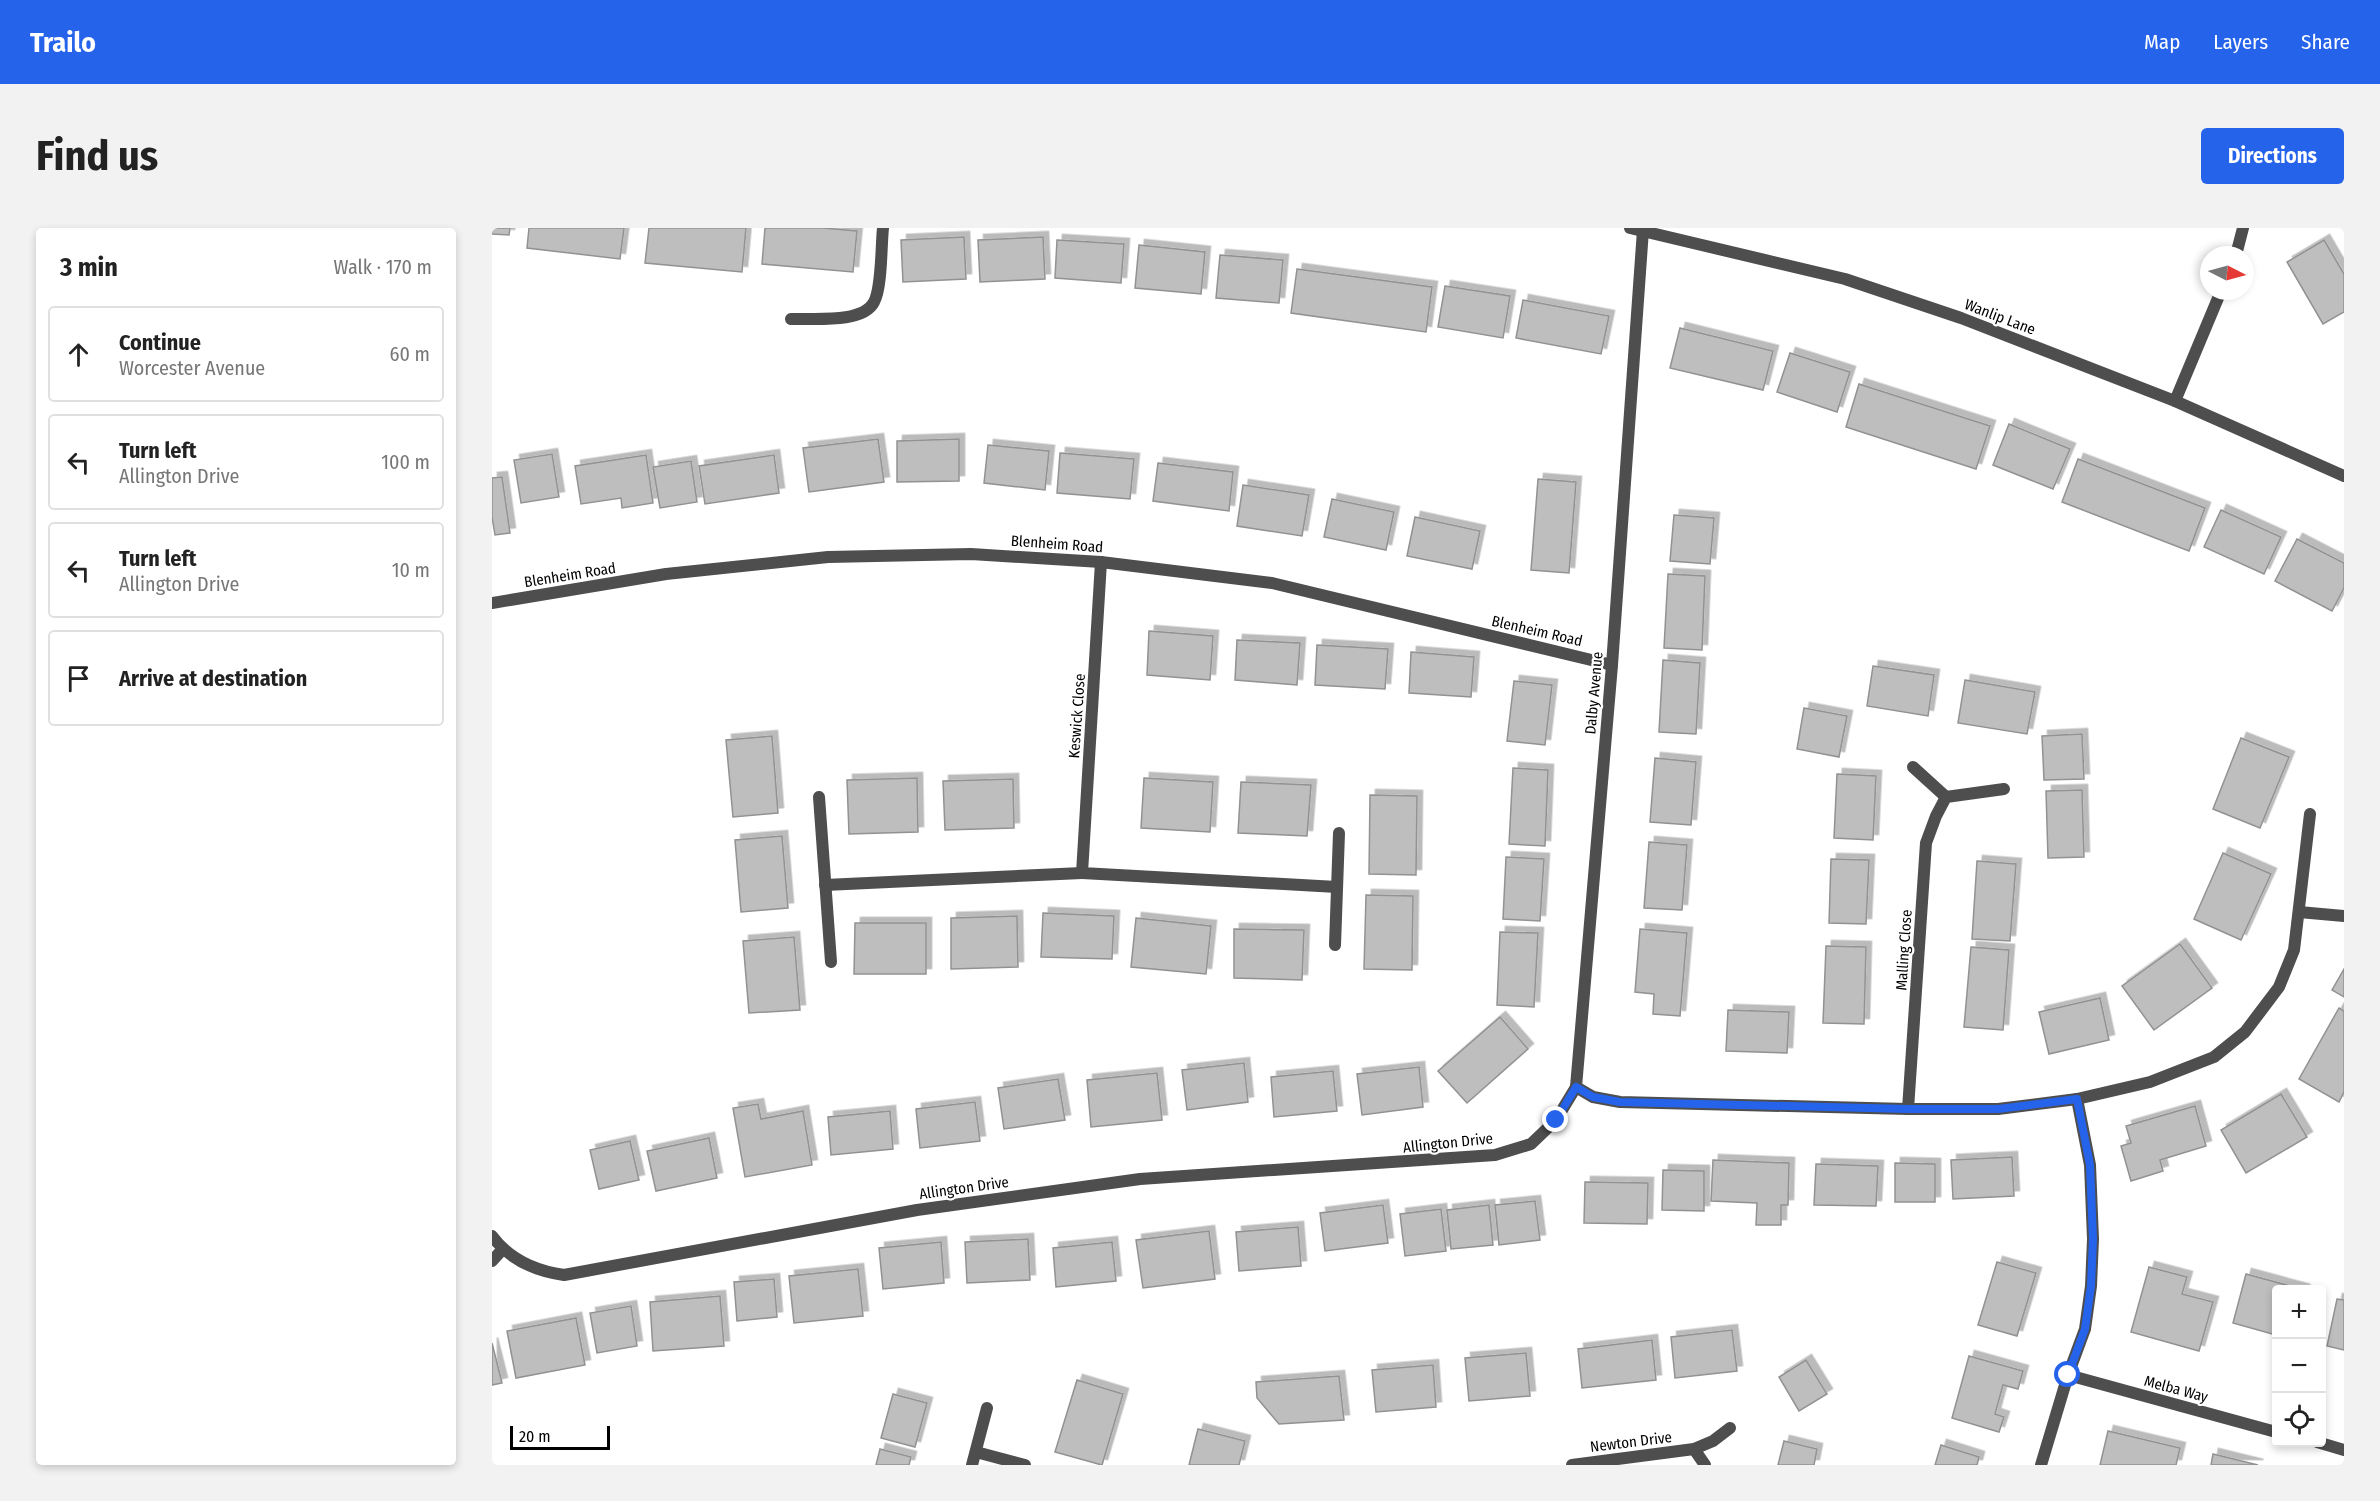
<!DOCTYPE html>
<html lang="en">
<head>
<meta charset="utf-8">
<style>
  body { margin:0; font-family:"Fira Sans Condensed",sans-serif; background:#f2f2f2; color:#222 }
  .controls { position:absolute; right:18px; bottom:18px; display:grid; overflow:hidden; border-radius:6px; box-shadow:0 3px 9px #0003 }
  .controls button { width:54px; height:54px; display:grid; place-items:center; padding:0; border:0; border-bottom:2px solid #e0e0e0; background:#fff; color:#222; font:30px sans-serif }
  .compass { position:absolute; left:1708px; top:18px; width:54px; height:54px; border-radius:50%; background:#fff; box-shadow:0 3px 9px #0003; rotate:96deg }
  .scale { position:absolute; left:18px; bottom:15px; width:100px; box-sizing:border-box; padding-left:6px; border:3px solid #000; border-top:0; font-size:16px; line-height:21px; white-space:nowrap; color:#000; -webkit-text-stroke:4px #fff; paint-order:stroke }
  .stop { position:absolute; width:18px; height:18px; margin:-14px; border:4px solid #2563eb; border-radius:50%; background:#fff }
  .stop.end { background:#2563eb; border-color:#fff; box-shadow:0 2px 6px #0008 }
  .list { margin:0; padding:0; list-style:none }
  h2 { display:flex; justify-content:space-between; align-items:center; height:78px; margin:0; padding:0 24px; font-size:26px }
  h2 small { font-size:20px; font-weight:400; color:#767676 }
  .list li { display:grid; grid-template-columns:39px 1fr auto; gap:18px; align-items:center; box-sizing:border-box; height:96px; margin:0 12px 12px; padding:0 12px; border:2px solid #e0e0e0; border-radius:6px }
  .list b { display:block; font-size:22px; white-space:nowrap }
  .list p { margin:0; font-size:20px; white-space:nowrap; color:#767676 }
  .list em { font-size:20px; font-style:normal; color:#767676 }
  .icon { flex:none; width:33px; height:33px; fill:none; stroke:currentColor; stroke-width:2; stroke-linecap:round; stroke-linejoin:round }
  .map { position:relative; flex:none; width:1852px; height:1237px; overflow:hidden; border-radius:6px }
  header { display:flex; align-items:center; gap:36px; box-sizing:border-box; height:84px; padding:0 30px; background:#2563eb; color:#fff }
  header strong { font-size:28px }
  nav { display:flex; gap:33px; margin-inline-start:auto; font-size:21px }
  .intro { display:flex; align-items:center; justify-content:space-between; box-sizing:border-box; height:144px; padding:0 36px }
  h1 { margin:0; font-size:42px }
  .button { padding:15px 27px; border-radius:6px; background:#2563eb; color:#fff; font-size:21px; font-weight:700 }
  main { display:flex; gap:36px; padding:0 36px }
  aside { flex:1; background:#fff; border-radius:6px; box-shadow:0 3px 9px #0003 }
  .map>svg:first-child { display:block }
  .building { fill:#bebebe; stroke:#929292; stroke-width:1.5; filter:url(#shadow) }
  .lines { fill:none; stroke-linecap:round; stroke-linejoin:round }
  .service { stroke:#4e4e4e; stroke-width:12 }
  .minor { stroke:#4e4e4e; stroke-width:12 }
  .tertiary { stroke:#4e4e4e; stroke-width:12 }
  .route { stroke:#2563eb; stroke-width:8 }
  .labels { text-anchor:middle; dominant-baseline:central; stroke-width:4.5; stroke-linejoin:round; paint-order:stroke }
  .street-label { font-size:15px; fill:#000; stroke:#fff }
</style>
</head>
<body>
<header>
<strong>Trailo</strong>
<nav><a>Map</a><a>Layers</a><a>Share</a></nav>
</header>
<div class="intro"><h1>Find us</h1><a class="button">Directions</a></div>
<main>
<aside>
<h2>3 min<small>Walk · 170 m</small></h2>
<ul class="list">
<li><svg class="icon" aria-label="ahead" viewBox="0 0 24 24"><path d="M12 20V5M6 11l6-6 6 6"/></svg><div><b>Continue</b><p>Worcester Avenue</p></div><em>60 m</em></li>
<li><svg class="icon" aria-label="left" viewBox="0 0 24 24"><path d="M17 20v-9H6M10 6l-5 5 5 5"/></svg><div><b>Turn left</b><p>Allington Drive</p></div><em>100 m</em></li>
<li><svg class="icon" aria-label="left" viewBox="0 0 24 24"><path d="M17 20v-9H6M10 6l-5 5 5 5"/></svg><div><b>Turn left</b><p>Allington Drive</p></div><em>10 m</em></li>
<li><svg class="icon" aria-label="arrive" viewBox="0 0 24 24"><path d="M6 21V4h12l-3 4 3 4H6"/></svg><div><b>Arrive at destination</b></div></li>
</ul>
</aside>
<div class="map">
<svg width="1852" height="1237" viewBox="0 0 1852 1237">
  <defs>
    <filter id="shadow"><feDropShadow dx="5.5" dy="-5.5" stdDeviation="0" flood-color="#0004"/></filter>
  </defs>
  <rect width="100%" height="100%" fill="#fff"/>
  <!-- building -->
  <g class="building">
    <polygon points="0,0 18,0 17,7 0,6"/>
    <polygon points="37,0 132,0 128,31 35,20"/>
    <polygon points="157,0 254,0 250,44 153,35"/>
    <polygon points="273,0 331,0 365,3 361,44 270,36"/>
    <polygon points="472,9 474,51 411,54 409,12"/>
    <polygon points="551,9 553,51 488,54 486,12"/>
    <polygon points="565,12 632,16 629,55 563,50"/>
    <polygon points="1832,12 1852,46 1852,84 1831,96 1795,34"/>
    <polygon points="647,17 713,24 709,66 643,60"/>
    <polygon points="728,27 791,32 787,75 724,70"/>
    <polygon points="805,41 940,59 934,104 799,85"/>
    <polygon points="953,58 1018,68 1011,110 946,99"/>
    <polygon points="1031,72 1117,88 1109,126 1024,110"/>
    <polygon points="1188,100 1281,123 1271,162 1178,140"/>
    <polygon points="1298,125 1358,144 1345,184 1285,164"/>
    <polygon points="1367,156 1498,198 1484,241 1354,199"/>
    <polygon points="1517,196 1578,221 1561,261 1501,237"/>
    <polygon points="386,211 392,254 317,264 311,220"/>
    <polygon points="467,211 467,253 405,254 405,213"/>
    <polygon points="496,217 557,223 553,262 492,255"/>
    <polygon points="568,225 642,231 638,271 565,265"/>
    <polygon points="60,226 67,269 29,275 22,232"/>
    <polygon points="154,227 161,275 130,280 129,270 89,276 83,238"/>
    <polygon points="282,227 287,265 213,276 207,238"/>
    <polygon points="1586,231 1713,280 1697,323 1570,274"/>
    <polygon points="199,233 205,274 168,280 161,239"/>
    <polygon points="666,235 741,244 737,283 661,273"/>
    <polygon points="10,249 18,305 3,307 0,289 0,250"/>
    <polygon points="1046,251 1084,254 1077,345 1039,342"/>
    <polygon points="751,257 817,267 810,308 745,298"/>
    <polygon points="840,271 902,284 894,322 832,309"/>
    <polygon points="1729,282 1789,309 1772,346 1712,319"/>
    <polygon points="1182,287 1222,290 1218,336 1178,333"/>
    <polygon points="923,289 988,303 980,341 915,328"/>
    <polygon points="1805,311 1852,335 1852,360 1840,383 1783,353"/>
    <polygon points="1176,346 1213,348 1210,422 1172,420"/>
    <polygon points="657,403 721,408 718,452 655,447"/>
    <polygon points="745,412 808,415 805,457 743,452"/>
    <polygon points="825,417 896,421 893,461 823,457"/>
    <polygon points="919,424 982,429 979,469 917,465"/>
    <polygon points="1171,432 1208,435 1204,506 1167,504"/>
    <polygon points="1381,438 1442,447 1436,488 1375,478"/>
    <polygon points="1473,452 1543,464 1535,506 1466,495"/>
    <polygon points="1022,453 1060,457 1053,517 1015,513"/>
    <polygon points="1312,480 1355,488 1347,529 1305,521"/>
    <polygon points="1590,506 1592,551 1552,552 1550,508"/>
    <polygon points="280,508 286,585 241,589 234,512"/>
    <polygon points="1749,510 1797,529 1768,600 1721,581"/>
    <polygon points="1163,530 1204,534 1199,597 1158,594"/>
    <polygon points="1021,540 1056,542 1053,618 1017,616"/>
    <polygon points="1345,546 1384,548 1381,612 1342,610"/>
    <polygon points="425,550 426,604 357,606 355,552"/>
    <polygon points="652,550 721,554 718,604 649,600"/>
    <polygon points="521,551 522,600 453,602 451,553"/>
    <polygon points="749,554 819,557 815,608 746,605"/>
    <polygon points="1590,562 1592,629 1556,630 1554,563"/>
    <polygon points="878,567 925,568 924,647 877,646"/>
    <polygon points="290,608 296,680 249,684 243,612"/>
    <polygon points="1157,614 1195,617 1190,682 1152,680"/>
    <polygon points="1731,625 1779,646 1749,712 1702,691"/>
    <polygon points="1014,629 1052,631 1048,693 1011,691"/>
    <polygon points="1339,631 1377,632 1374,696 1337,695"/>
    <polygon points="1485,633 1524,636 1518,713 1480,711"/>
    <polygon points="874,667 921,668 920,742 872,741"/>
    <polygon points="551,685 622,688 620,731 549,729"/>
    <polygon points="525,688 526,739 459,741 459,690"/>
    <polygon points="644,690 719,698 714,746 639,739"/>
    <polygon points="363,695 434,695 434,746 362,746"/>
    <polygon points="742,701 812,702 810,752 742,750"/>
    <polygon points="1148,701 1195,705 1188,788 1161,786 1162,766 1143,764"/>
    <polygon points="1008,704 1046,705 1042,779 1005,777"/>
    <polygon points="302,709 308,782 257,785 251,713"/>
    <polygon points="1688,716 1720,760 1662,802 1630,758"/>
    <polygon points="1334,718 1374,719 1372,796 1331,795"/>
    <polygon points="1479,719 1517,722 1511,802 1472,799"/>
    <polygon points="1852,741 1852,769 1840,762"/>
    <polygon points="1608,770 1617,812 1557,826 1547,784"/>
    <polygon points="1847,780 1852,783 1852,864 1847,874 1807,851"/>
    <polygon points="1236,782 1297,784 1295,825 1234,823"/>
    <polygon points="1008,789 1036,821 975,875 946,843"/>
    <polygon points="752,835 756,874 695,882 690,842"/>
    <polygon points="927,839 931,879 870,887 865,846"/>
    <polygon points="841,843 845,883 782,889 779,849"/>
    <polygon points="665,845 670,892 599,899 595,852"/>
    <polygon points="566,851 573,892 512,901 506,860"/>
    <polygon points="1789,866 1815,909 1754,945 1729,902"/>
    <polygon points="483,874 488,913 428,920 424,881"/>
    <polygon points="266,876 269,891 311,883 320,937 253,949 241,880"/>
    <polygon points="1703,878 1714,918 1668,932 1671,943 1639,953 1629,918 1639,915 1634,898"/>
    <polygon points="398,883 401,921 339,927 336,889"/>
    <polygon points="217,910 225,950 164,963 155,923"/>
    <polygon points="138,913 147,952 107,961 98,922"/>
    <polygon points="1520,929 1522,968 1461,971 1459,932"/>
    <polygon points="1221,932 1297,935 1296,977 1289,977 1289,997 1264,997 1265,975 1219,973"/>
    <polygon points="1403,935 1443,936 1443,974 1403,974"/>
    <polygon points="1324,936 1386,938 1384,978 1322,977"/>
    <polygon points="1171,942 1212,943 1212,983 1170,982"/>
    <polygon points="1093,954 1156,955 1155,996 1092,995"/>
    <polygon points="1043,973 1048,1012 1007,1017 1003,977"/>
    <polygon points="891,977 896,1015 833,1023 828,985"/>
    <polygon points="997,977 1001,1017 959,1021 955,982"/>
    <polygon points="949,981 954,1023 913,1028 908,986"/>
    <polygon points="806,999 809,1038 747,1043 744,1004"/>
    <polygon points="717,1003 723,1051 651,1060 644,1012"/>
    <polygon points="536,1011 538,1052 475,1055 473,1014"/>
    <polygon points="449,1014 452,1055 391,1061 387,1020"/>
    <polygon points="620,1014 624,1053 564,1059 561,1020"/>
    <polygon points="1505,1034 1544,1045 1525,1108 1486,1097"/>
    <polygon points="1657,1039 1695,1049 1690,1066 1721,1074 1707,1123 1639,1104"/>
    <polygon points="366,1041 371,1088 302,1095 297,1048"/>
    <polygon points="1754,1046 1813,1062 1784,1062 1784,1107 1741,1095"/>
    <polygon points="282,1051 285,1089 245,1093 242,1054"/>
    <polygon points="228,1068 232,1118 161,1123 158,1074"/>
    <polygon points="1845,1071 1852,1072 1852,1122 1835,1118"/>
    <polygon points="139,1078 145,1118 105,1125 98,1085"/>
    <polygon points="84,1090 93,1137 24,1150 15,1103"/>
    <polygon points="1240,1102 1245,1143 1183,1150 1179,1109"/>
    <polygon points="1160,1112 1164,1152 1090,1160 1086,1121"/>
    <polygon points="0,1115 10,1155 0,1157"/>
    <polygon points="1034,1125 1038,1168 977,1173 973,1130"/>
    <polygon points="1477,1128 1531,1143 1526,1161 1511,1157 1503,1186 1512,1189 1507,1204 1460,1190"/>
    <polygon points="1314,1132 1335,1166 1307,1183 1287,1149"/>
    <polygon points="941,1137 944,1179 884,1184 880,1142"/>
    <polygon points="847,1148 852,1192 787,1196 765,1170 764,1154"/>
    <polygon points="585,1152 631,1166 610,1237 563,1224"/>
    <polygon points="401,1166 435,1175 423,1219 389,1210"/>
    <polygon points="706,1201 753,1213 747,1237 697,1237"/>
    <polygon points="1616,1203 1688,1220 1684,1237 1608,1237"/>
    <polygon points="1292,1213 1325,1221 1322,1237 1286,1237"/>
    <polygon points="1449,1217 1487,1229 1485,1237 1443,1237"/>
    <polygon points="388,1221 419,1229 417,1237 384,1237"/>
    <polygon points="1721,1226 1766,1237 1719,1237"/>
  </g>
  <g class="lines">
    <!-- service -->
    <path class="service" d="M299,91C320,90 371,96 382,74C390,60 389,18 391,0"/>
    <!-- minor -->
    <g class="minor">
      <polyline points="1744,27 1751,0"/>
      <polyline points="1683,173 1729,63"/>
      <polyline points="609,334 590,645 845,659"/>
      <polyline points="0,375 174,346 336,329 479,326 609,334 780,355 1120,437"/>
      <polyline points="1421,539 1454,569"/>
      <polyline points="327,569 339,734"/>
      <polyline points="333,657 590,645"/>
      <polyline points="1807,684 1852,688"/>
      <polyline points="843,717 847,605"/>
      <polyline points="1084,859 1120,437 1151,2"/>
      <polyline points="1416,881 1434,615 1444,588 1454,569 1512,561"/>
      <path d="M0,1008C17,1031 44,1043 72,1047L425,982L648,951L1003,927L1039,916L1064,892L1084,859L1101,869L1128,874L1416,881H1506L1585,871L1658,854L1722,829L1753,804L1787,759L1802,722L1818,586"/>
      <polyline points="0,1033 10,1022"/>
      <polyline points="1576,1147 1784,1204"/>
      <polyline points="1825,1214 1852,1222"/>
      <polyline points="1202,1221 1213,1237"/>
      <polyline points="484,1224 533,1237"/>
      <polyline points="480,1237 495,1180"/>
      <polyline points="1080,1237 1202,1221 1221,1213 1238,1200"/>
      <polyline points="1549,1237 1576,1147 1593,1101 1599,1058 1601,1011 1598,937 1585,871"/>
    </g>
    <!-- tertiary -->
    <polyline class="tertiary" points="1138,0 1353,51 1469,90 1683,173 1852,248"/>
  </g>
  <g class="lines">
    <!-- route -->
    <polyline class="route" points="1064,892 1084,859 1101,869 1128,874 1416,881 1506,881 1585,871 1598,937 1601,1011 1599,1058 1593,1101 1576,1147"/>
  </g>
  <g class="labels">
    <!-- street labels -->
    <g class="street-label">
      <text transform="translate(1508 89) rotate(21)">Wanlip Lane</text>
      <text transform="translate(565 316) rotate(4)">Blenheim Road</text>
      <text transform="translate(78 347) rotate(-9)">Blenheim Road</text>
      <text transform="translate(1045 403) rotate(13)">Blenheim Road</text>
      <text transform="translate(1102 465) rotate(-85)">Dalby Avenue</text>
      <text transform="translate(585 488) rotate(-86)">Keswick Close</text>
      <text transform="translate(1412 722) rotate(-86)">Malling Close</text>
      <text transform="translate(956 915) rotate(-6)">Allington Drive</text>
      <text transform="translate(472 960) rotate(-8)">Allington Drive</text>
      <text transform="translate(1684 1161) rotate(15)">Melba Way</text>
      <text transform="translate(1139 1214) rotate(-7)">Newton Drive</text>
    </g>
  </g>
</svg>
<div class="controls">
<button>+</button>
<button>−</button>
<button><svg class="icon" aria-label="locate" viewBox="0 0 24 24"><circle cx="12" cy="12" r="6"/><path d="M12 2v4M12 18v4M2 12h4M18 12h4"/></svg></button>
</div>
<svg class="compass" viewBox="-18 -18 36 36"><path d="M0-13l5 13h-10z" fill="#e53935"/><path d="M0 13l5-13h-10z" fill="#767676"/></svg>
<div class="scale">20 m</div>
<div class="stop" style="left:1576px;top:1147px"></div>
<div class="stop end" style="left:1064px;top:892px"></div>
</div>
</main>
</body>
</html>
